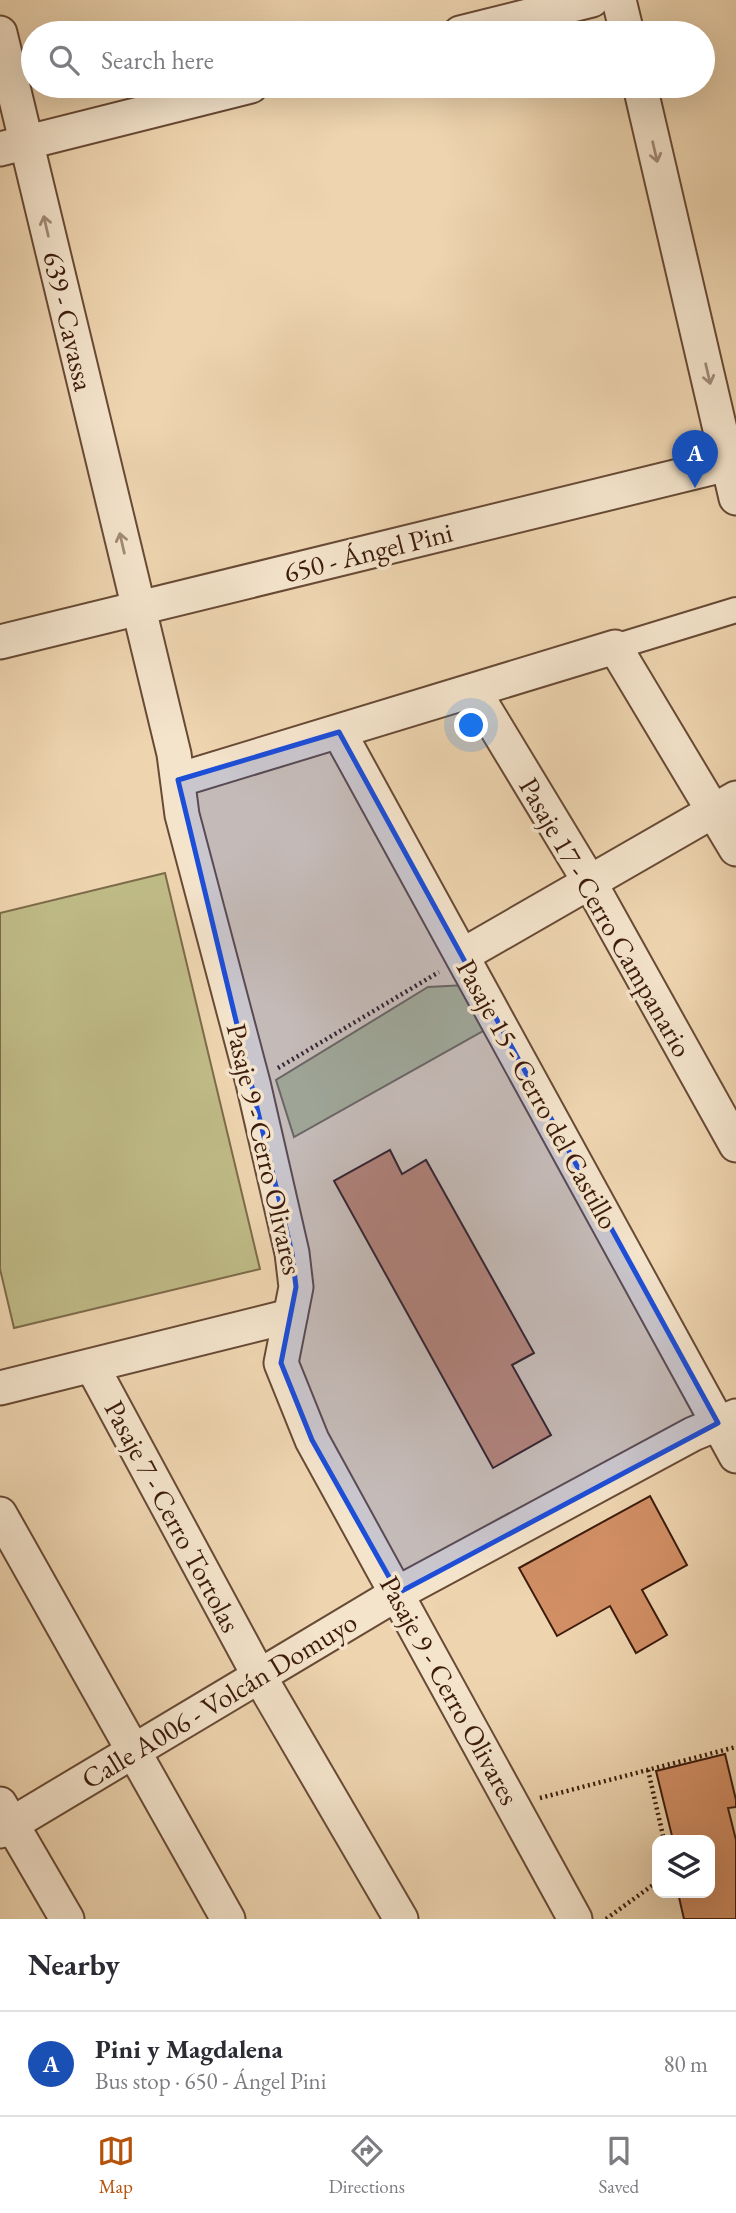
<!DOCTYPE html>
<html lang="en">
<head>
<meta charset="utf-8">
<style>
  body { margin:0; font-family:"EB Garamond",serif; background:#f2f2f3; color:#2b2b33 }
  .controls { position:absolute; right:21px; bottom:21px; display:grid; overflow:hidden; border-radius:14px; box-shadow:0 7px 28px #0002 }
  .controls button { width:63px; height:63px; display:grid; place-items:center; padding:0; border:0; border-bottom:2px solid #e1e1e2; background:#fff; color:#2b2b33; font:35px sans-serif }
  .you { position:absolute; left:472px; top:726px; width:24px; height:24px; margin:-18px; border:5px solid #fff; border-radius:50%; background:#1a73e8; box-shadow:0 0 0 10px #1a73e833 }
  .badge { display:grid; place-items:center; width:46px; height:46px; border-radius:50%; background:#b45309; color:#fff; font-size:23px; font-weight:700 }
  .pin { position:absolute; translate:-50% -58px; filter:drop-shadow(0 2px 4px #0008) }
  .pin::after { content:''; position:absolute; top:37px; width:24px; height:21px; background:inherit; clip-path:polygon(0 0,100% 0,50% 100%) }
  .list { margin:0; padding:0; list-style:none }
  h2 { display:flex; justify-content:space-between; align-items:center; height:91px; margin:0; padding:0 28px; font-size:30px }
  h2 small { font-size:23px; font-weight:400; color:#7c7c81 }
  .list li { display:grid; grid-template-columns:46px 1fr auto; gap:21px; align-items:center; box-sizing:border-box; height:105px; padding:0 28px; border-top:2px solid #e1e1e2 }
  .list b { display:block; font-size:26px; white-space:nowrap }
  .list p { margin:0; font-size:23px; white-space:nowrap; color:#7c7c81 }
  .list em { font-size:23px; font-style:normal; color:#7c7c81 }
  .icon { flex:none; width:38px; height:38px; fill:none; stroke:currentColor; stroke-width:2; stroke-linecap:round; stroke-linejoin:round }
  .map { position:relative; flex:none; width:736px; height:1919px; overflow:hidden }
  .search { position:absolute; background:#fff; box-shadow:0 7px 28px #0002; left:21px; right:21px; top:21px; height:77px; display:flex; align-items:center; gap:18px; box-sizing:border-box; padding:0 24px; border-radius:38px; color:#7c7c81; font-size:26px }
  .sheet { height:196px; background:#fff }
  nav { display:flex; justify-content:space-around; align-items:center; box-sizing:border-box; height:98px; border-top:2px solid #e1e1e2; background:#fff; font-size:19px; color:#7c7c81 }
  nav a { display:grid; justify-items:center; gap:4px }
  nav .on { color:#b45309 }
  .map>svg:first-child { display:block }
  .green { fill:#bfbb87; stroke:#7e6b4a; stroke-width:2 }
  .building { fill:#d28f65; stroke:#3c1b0c; stroke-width:2 }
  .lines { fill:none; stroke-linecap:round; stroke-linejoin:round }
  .pedestrian-casing { stroke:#684a35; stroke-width:28 }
  .minor-casing { stroke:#684a35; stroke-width:37 }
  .path { stroke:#3c1b0c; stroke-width:4.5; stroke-dasharray:2 3.5; stroke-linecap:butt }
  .pedestrian { stroke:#f4e4cc; stroke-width:24 }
  .minor { stroke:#f4e4cc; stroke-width:33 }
  .oneway { stroke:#a18a76 }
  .marked { fill:#1d4ed8; fill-opacity:0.2; stroke:#1d4ed8; stroke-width:5; stroke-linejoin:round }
  .labels { text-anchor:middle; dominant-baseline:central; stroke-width:7; stroke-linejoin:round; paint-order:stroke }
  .street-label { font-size:28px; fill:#3c1b0c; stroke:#f4e4cc }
</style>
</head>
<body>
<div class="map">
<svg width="736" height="1919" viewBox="0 0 736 1919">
  <rect width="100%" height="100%" fill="#eed5b0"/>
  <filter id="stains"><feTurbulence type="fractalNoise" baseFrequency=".00286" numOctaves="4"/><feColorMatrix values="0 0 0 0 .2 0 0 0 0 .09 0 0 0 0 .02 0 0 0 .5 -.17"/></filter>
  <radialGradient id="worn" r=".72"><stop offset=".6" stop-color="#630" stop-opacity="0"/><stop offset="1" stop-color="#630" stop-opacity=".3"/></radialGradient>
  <!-- green -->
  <g class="green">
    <polygon points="165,873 260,1269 14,1328 0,1269 0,913"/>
    <polygon points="466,985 490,1027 294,1137 276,1080 428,987"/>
  </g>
  <!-- building -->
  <g class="building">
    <polygon points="390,1150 402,1174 426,1160 534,1353 512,1365 551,1435 493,1468 334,1181"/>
    <polygon points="650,1496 687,1565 642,1590 667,1635 636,1653 610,1606 557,1636 519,1568"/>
    <polygon points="725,1754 736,1800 736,1807 728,1808 736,1840 736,1919 684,1919 678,1893 710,1893 710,1840 673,1840 656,1771"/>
  </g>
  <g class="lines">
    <!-- pedestrian casing -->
    <g class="pedestrian-casing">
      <polyline id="pedestrian" points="615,647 736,610"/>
    </g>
    <!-- minor casing -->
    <g class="minor-casing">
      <g id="minor">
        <polyline points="619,0 627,33"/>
        <polyline points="0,33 174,754 182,815 253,1083 292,1253 296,1287 281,1363 312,1440 575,1919"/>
        <polyline points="460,33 592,0"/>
        <polyline points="640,86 736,498"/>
        <polyline points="0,149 251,86"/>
        <polyline points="0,642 736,462"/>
        <polyline points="474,691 589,881 736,1145"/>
        <polyline points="339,732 736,1456"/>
        <polyline points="178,780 615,647 736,849"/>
        <polyline points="463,955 736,798"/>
        <polyline points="93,1368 258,1674 401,1919"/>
        <polyline points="0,1388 290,1316"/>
        <polyline points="0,1514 228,1919"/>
        <polyline points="0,1804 67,1919"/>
        <polyline points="0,1831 398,1593 693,1434 736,1416"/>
      </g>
    </g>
    <!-- path -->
    <g class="path">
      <polyline points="278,1068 439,972"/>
      <polyline points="648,1770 664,1840"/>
      <polyline points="540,1798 736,1747"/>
      <polyline points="606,1919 657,1882"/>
    </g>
    <!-- pedestrian -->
    <use href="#pedestrian" class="pedestrian"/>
    <!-- minor -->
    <use href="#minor" class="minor"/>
  </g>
  <!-- one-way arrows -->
  <defs><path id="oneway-shaft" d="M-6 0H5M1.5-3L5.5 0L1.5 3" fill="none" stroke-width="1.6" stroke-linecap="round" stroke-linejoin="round" transform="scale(1.75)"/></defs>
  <g class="oneway">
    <use href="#oneway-shaft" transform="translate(655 152) rotate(77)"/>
    <use href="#oneway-shaft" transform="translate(46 226) rotate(-103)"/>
    <use href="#oneway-shaft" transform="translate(708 374) rotate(77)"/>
    <use href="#oneway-shaft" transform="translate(122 543) rotate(-103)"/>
  </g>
  <!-- marked area -->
  <path class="marked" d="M339,732L718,1423L398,1593L312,1440L281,1363L296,1287L292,1253L178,780Z"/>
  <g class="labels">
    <!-- street labels -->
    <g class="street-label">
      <text transform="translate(69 321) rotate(77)">639 - Cavassa</text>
      <text transform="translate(368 552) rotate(-14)">650 - Ángel Pini</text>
      <text transform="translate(606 917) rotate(60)">Pasaje 17 - Cerro Campanario</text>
      <text transform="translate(538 1094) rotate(61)">Pasaje 15 - Cerro del Castillo</text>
      <text transform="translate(265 1149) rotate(77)">Pasaje 9 - Cerro Olivares</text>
      <text transform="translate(173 1516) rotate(62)">Pasaje 7 - Cerro Tortolas</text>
      <text transform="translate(450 1690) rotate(61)">Pasaje 9 - Cerro Olivares</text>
      <text transform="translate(219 1700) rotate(-31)">Calle A006 - Volcán Domuyo</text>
    </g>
  </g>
  <rect width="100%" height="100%" filter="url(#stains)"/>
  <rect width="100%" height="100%" fill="url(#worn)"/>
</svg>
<div class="controls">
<button><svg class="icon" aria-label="layers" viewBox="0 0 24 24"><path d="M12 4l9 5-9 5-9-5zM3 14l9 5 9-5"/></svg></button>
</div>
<div class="you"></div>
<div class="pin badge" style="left:695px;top:488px;background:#1a4fb4">A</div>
<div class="search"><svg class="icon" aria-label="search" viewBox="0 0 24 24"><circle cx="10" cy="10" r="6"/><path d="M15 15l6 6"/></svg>Search here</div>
</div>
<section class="sheet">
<h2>Nearby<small></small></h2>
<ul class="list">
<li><span class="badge" style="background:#1a4fb4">A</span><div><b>Pini y Magdalena</b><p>Bus stop · 650 - Ángel Pini</p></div><em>80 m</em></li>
</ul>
</section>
<nav>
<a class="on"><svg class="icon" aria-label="map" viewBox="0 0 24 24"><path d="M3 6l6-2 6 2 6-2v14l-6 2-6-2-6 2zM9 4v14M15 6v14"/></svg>Map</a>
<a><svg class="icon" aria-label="directions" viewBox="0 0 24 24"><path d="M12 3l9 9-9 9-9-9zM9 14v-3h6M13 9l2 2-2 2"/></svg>Directions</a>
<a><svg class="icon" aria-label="saved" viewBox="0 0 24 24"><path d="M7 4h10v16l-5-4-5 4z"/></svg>Saved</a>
</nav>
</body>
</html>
